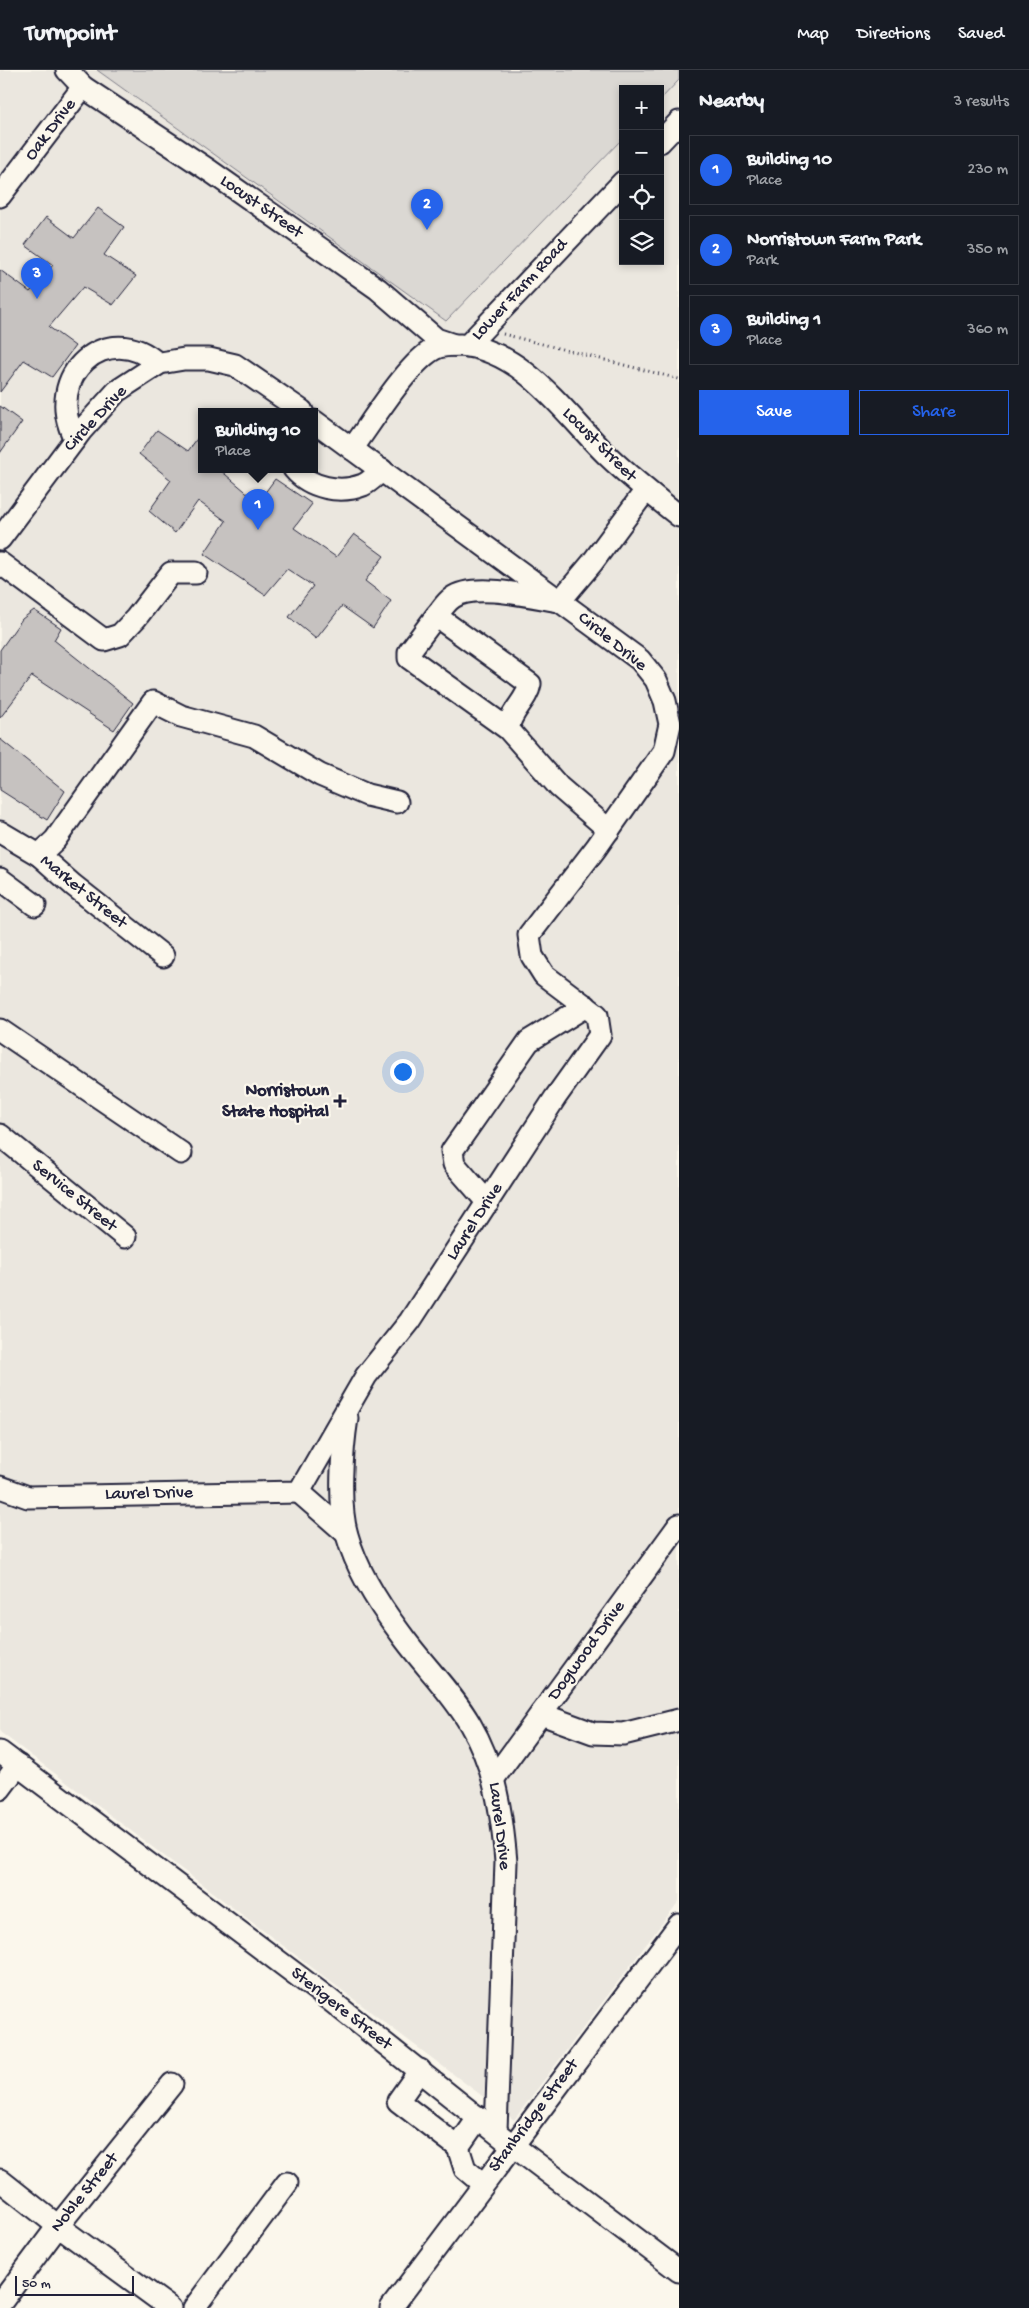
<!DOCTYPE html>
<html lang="en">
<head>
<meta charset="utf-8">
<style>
  body { margin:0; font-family:"Gochi Hand",sans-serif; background:#20242c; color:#f1f3f6 }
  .controls { position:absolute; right:15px; top:15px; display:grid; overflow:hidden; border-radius:0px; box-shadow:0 2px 8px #0003 }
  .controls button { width:45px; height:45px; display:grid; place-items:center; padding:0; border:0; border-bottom:1px solid #363941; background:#171b24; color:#f1f3f6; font:25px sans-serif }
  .scale { position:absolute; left:15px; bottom:12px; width:119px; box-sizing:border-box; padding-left:5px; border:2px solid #22223b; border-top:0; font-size:14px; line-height:18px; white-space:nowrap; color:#22223b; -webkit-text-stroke:4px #fbf7ec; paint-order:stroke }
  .you { position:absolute; left:402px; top:1001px; width:18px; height:18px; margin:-12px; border:4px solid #fff; border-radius:50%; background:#1a73e8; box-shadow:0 0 0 8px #1a73e833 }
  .badge { display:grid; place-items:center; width:32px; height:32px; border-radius:50%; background:#2563eb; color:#fff; font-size:16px; font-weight:700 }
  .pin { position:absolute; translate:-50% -41px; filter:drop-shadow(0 1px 2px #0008) }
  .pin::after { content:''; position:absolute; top:26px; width:18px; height:15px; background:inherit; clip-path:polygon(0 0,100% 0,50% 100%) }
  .popup { position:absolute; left:198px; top:338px; width:120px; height:65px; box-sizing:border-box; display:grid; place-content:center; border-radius:0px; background:#171b24; filter:drop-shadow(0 1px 4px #0005); font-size:16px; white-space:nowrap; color:#9ea1a6 }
  .popup b { font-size:19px; color:#f1f3f6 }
  .popup::after { content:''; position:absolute; left:50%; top:100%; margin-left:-10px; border:10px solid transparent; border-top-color:#171b24 }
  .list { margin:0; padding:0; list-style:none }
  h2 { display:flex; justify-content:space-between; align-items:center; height:65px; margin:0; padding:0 20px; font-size:21px }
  h2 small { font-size:16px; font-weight:400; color:#9ea1a6 }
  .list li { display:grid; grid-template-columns:32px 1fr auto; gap:15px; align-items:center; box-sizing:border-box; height:70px; margin:0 10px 10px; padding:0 10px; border:1px solid #363941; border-radius:0px }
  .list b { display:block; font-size:19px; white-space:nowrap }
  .list p { margin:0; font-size:16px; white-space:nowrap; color:#9ea1a6 }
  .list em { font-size:16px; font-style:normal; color:#9ea1a6 }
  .actions { display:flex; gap:10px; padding:15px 20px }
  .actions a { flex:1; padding:11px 0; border:1px solid #2563eb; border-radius:0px; text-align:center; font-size:18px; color:#2563eb }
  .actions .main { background:#2563eb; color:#fff }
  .icon { flex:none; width:28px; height:28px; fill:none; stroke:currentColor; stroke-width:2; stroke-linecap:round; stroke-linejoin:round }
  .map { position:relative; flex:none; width:679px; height:2238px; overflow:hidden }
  header { display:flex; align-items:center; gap:30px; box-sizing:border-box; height:70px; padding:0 25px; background:#171b24; border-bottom:1px solid #363941 }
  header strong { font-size:24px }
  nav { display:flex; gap:28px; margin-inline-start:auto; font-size:18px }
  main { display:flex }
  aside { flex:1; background:#171b24 }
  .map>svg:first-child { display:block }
  .built { fill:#ebe7df; fill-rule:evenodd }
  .green { fill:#dbd8d3; stroke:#7e7d87 }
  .building { fill:#c6c2c0; stroke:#22223b }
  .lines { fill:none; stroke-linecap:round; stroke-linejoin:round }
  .minor-casing { stroke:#22223b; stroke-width:25 }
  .path { stroke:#22223b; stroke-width:3; stroke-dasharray:1 4; stroke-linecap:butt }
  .minor { stroke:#fbf7ec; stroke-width:21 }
  .poi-dot { fill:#22223b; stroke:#fbf7ec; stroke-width:2 }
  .labels { text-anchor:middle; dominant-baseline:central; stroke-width:4.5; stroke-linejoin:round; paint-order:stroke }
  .street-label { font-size:18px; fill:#22223b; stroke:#fbf7ec }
  .poi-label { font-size:18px; font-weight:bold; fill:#22223b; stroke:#fbf7ec; text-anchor:end }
</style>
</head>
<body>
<header>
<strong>Turnpoint</strong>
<nav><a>Map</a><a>Directions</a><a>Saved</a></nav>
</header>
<main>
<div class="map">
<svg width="679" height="2238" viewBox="0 0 679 2238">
  <rect width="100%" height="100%" fill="#fbf7ec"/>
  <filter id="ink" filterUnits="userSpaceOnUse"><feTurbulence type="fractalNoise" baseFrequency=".02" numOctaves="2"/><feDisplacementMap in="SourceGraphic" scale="10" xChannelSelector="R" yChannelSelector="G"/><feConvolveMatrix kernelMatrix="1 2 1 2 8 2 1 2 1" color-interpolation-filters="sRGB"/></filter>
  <g filter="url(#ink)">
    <!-- built -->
    <path class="built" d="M0,0H97L446,251L623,68V191H660V30L679,10V1831L514,2050L0,1662ZM202,341H314V399H202Z"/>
    <!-- green -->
    <polygon class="green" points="97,0 679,0 679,10 660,30 660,19 623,19 623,68 446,251"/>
    <!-- building -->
    <g class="building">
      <polygon points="98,138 124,157 104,185 136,206 113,235 83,217 49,257 75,276 52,307 24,290 0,322 0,200 30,222 53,195 25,175 46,147 74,168"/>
      <polygon points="0,336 22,352 0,383"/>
      <polygon points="157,360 188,381 202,362 202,399 219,399 258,432 275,409 312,434 294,458 336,487 354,464 384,486 365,511 391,531 373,558 342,536 316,569 289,547 313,516 287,499 265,525 204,484 226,451 198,431 175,463 149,441 171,410 139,384"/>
      <polygon points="34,540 61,558 54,570 133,633 114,660 32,606 0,648 0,580 22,549"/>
      <polygon points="0,669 65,721 47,750 0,720"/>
    </g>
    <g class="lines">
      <!-- minor casing -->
      <g class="minor-casing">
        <g id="minor">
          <polyline points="67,0 83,17 210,101 378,219 436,269 454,275"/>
          <polyline points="660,72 679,52"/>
          <polyline points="0,126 83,17"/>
          <polyline points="467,276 623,112"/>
          <path d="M75,369C41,305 109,248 158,294"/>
          <path d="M352,379C372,352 407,294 434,279C441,275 452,275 460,275C525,280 566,346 609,387C631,408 655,427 679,446"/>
          <path d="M294,399C310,418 340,424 363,415C370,412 376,405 382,400"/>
          <polyline points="0,469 81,361 117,321 160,293 184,289 209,289 235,295 302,341"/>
          <polyline points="0,493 104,570 120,565 136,548 171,503 196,503"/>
          <path d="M436,546C441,540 446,532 452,528C473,512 534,527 560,531L592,493L646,420"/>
          <path d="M508,659L409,588V582L436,546L530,614C527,631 510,641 508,659L559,717L609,760"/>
          <polyline points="0,762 39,785 73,815 163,886"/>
          <polyline points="39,785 55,770 153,632 181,646 254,666 320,705 367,725 397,732"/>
          <polyline points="0,809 35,835"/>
          <polyline points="0,960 181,1083"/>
          <polyline points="0,1065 125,1167"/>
          <polyline points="488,1133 454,1094 452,1081 529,971 586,936"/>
          <path d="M347,1348C342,1380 338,1434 347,1465C357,1501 379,1535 401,1564C423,1595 451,1621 470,1654C495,1696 502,1744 506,1792L496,2060"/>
          <polyline points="0,1417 28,1427 299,1422 366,1306 410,1251 555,1028 600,965 597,945 544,905 532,886 529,865 596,778 664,681 670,654 665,631 656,610 640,590 314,351"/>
          <polyline points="299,1422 346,1463"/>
          <polyline points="541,1644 593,1663 623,1664 679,1650"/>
          <polyline points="0,1682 330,1930 512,2075 679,2201"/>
          <polyline points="494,1708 679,1455"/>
          <polyline points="0,1719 18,1695"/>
          <polyline points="420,2000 398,2031 458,2077"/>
          <polyline points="479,2047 458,2077 465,2099 483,2114"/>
          <polyline points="0,2110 58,2156 170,2238"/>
          <polyline points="0,2234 58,2156 172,2014"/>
          <polyline points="194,2238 287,2113"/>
          <polyline points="391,2238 679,1855"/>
        </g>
      </g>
      <!-- path -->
      <polyline class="path" points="503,264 679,309"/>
      <!-- minor -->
      <use href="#minor" class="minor"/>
    </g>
  </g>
  <!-- markers -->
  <path class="poi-dot" d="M337.5 1023.5h5v5h5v5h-5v5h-5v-5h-5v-5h5z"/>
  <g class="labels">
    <!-- street labels -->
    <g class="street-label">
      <text transform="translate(51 60) rotate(-53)">Oak Drive</text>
      <text transform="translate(261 137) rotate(35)">Locust Street</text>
      <text transform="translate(520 220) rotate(-47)">Lower Farm Road</text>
      <text transform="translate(96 349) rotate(-47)">Circle Drive</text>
      <text transform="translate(599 375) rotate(45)">Locust Street</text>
      <text transform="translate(612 572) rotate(39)">Circle Drive</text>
      <text transform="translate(83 822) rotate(39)">Market Street</text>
      <text transform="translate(74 1126) rotate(39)">Service Street</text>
      <text transform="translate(475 1152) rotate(-57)">Laurel Drive</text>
      <text transform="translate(149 1424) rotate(-1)">Laurel Drive</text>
      <text transform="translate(587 1581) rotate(-54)">Dogwood Drive</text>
      <text transform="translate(499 1756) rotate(83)">Laurel Drive</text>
      <text transform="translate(341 1939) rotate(38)">Sterigere Street</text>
      <text transform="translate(534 2046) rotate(-53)">Stanbridge Street</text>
      <text transform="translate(85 2123) rotate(-51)">Noble Street</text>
    </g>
    <!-- poi labels -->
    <g class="poi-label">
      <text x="329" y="1021">Norristown<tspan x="329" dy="21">State Hospital</tspan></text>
    </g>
  </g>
</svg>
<div class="controls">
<button>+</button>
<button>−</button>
<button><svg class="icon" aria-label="locate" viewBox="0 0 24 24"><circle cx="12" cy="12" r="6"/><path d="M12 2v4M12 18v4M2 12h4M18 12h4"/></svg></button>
<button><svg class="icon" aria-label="layers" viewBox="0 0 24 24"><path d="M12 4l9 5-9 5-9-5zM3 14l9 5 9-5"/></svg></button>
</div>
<div class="scale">50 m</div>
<div class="you"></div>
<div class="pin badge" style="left:258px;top:460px">1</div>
<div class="popup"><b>Building 10</b>Place</div>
<div class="pin badge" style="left:427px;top:160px">2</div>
<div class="pin badge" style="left:37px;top:229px">3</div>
</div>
<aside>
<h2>Nearby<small>3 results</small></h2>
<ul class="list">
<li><span class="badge">1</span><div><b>Building 10</b><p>Place</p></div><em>230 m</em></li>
<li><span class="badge">2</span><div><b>Norristown Farm Park</b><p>Park</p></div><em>350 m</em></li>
<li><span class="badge">3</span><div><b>Building 1</b><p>Place</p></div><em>360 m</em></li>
</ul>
<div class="actions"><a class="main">Save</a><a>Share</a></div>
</aside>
</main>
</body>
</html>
